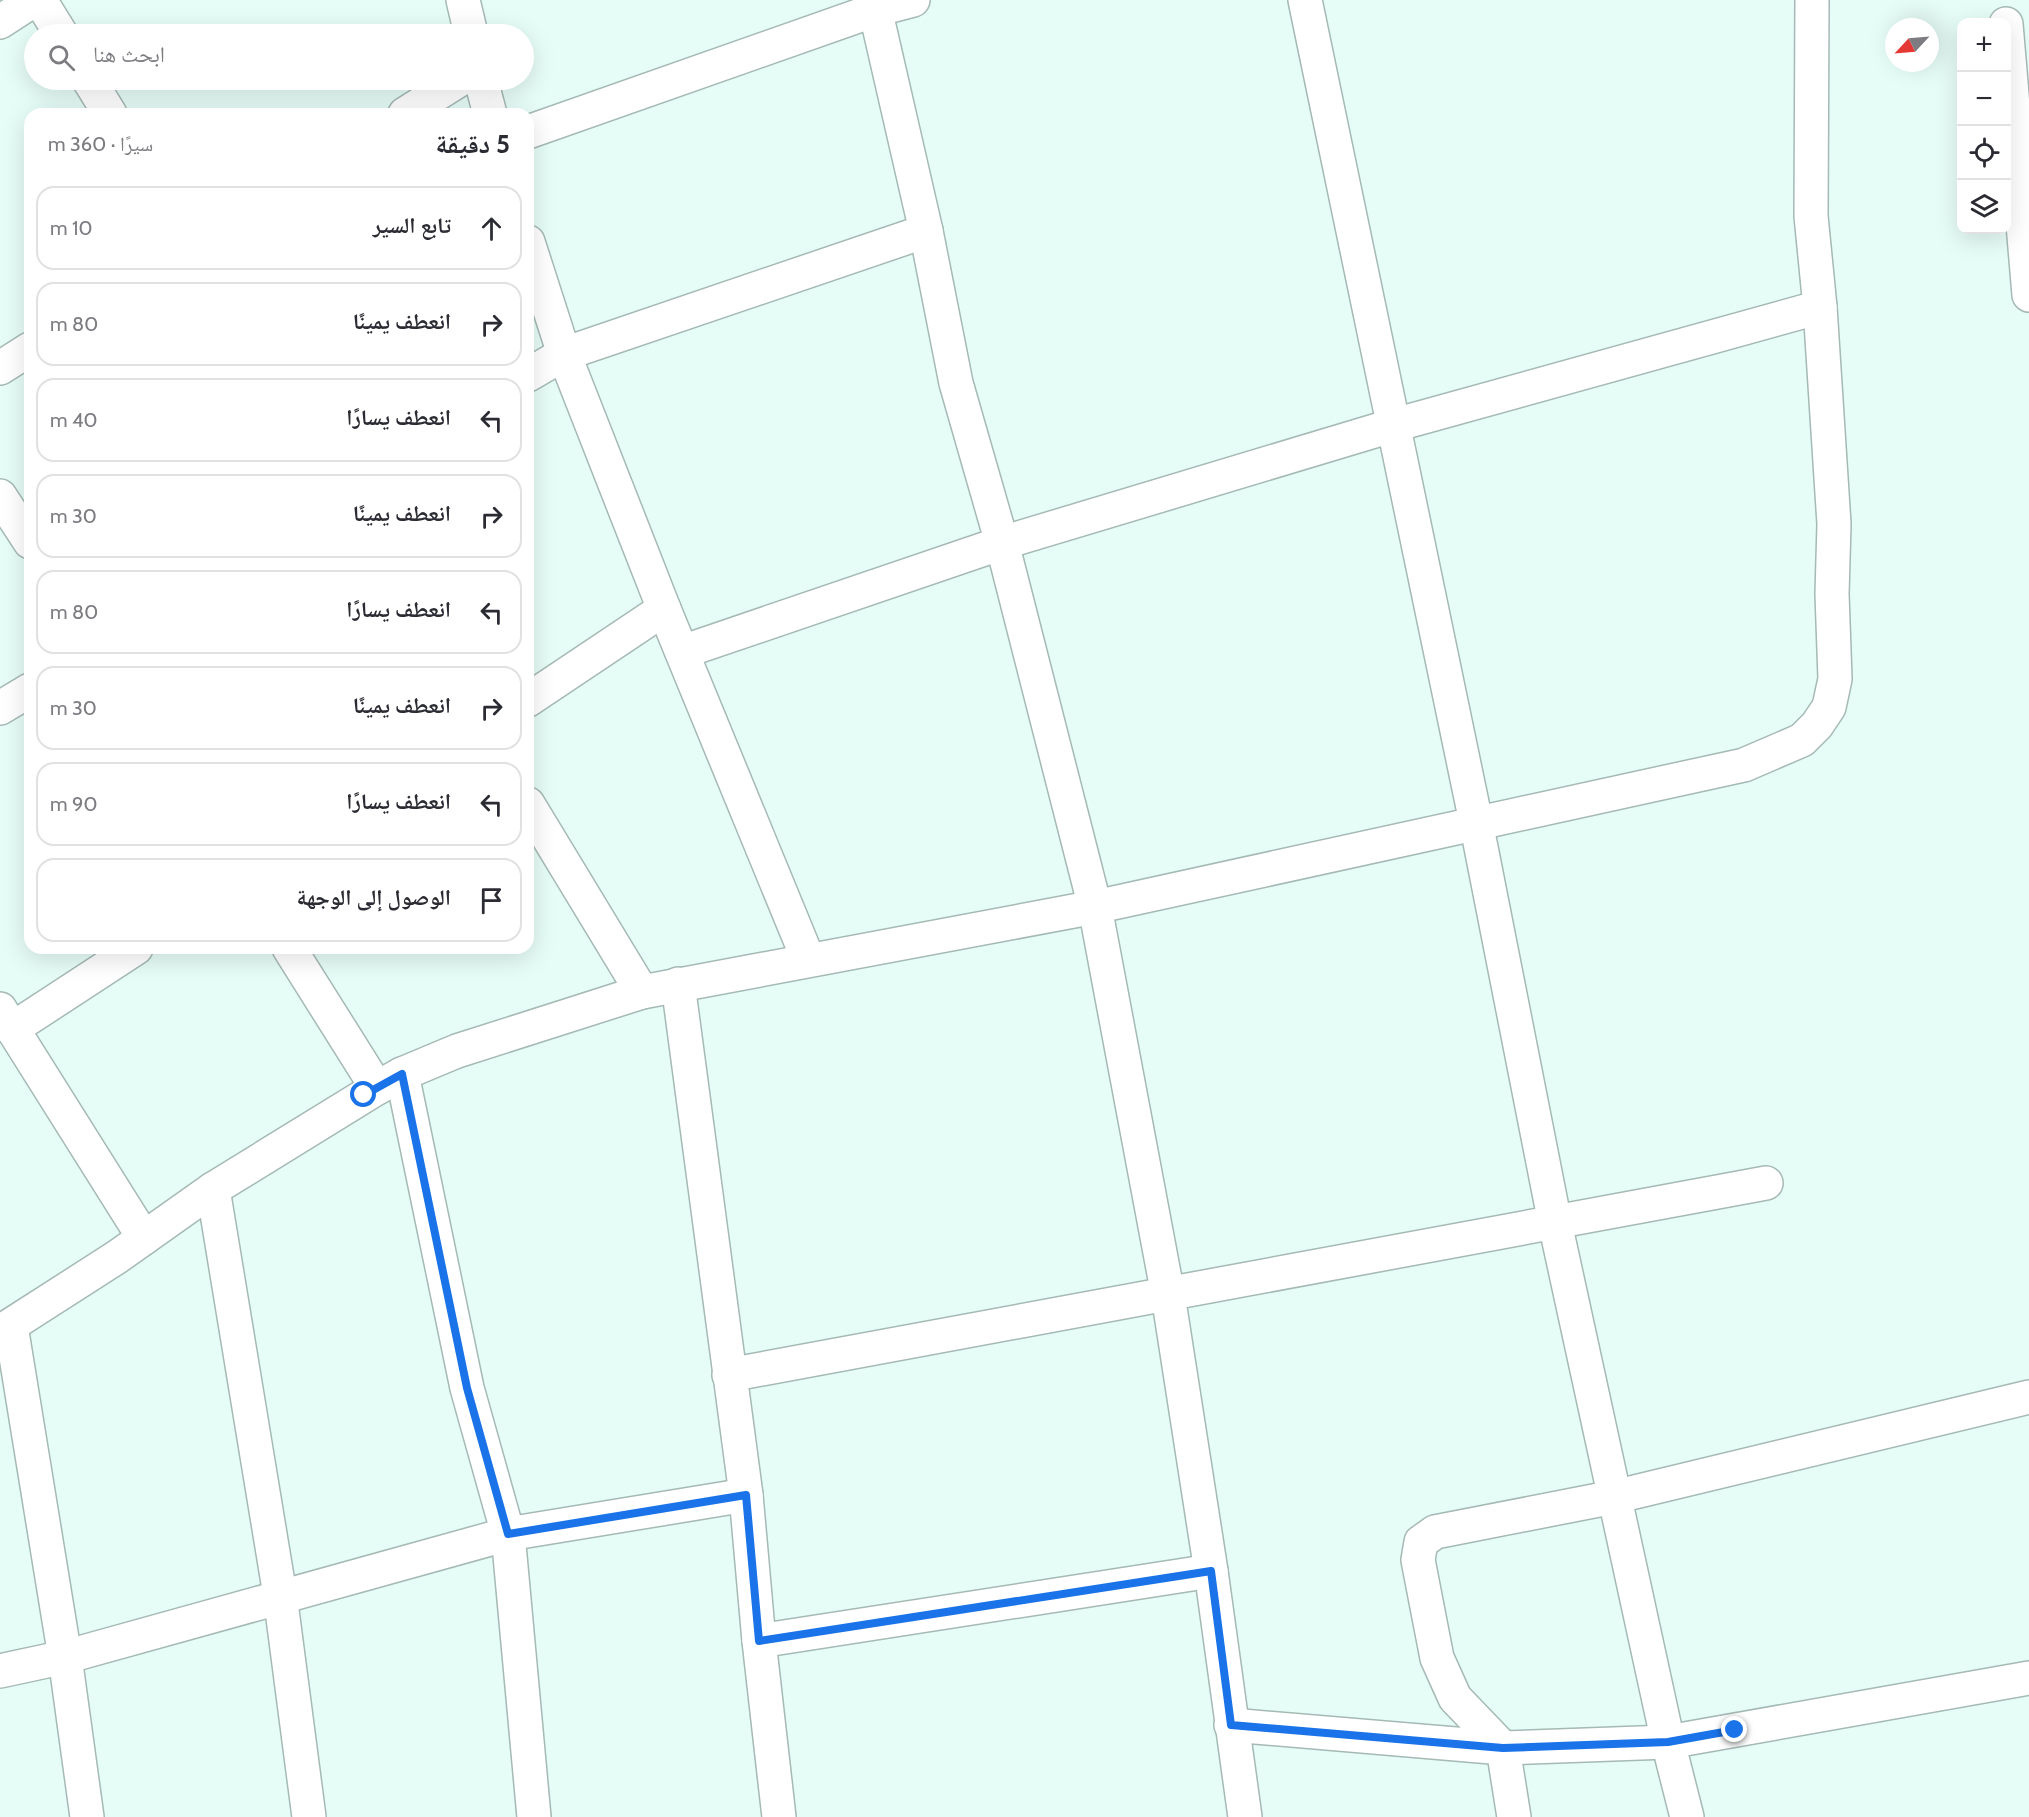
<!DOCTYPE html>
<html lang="ar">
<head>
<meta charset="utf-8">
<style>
  body { margin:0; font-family:Cabin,"Noto Naskh Arabic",sans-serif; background:#f7f7f7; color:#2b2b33; direction:rtl }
  .controls { position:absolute; right:18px; top:18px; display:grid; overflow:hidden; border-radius:12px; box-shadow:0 6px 24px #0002 }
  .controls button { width:54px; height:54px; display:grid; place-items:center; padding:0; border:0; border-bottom:2px solid #e1e1e2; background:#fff; color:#2b2b33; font:30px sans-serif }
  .compass { position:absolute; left:1885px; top:18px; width:54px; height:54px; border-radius:50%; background:#fff; box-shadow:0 6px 24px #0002; rotate:244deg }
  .stop { position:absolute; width:18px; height:18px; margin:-14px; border:4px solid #1a73e8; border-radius:50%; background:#fff }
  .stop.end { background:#1a73e8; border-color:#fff; box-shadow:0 2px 6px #0008 }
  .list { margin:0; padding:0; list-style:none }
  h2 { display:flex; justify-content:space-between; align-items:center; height:78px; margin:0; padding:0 24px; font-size:26px }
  h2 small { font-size:20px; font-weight:400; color:#7c7c81 }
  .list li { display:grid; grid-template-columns:39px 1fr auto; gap:18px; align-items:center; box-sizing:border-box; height:84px; margin:0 12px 12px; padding:0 12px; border:2px solid #e1e1e2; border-radius:18px }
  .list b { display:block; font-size:22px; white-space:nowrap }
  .list em { font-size:20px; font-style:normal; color:#7c7c81 }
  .icon { flex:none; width:33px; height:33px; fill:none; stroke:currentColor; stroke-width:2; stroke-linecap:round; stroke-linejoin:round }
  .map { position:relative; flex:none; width:2029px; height:1817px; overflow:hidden; direction:ltr }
  .search { position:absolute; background:#fff; box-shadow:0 6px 24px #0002; left:24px; top:24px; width:510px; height:66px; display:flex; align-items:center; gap:15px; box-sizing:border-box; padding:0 21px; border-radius:33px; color:#7c7c81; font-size:22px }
  .panel { position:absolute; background:#fff; box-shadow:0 6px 24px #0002; left:24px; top:108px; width:510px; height:846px; border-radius:18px; direction:rtl }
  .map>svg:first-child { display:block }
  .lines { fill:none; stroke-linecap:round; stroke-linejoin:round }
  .minor-casing { stroke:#a5b9b5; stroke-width:36 }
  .minor { stroke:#fff; stroke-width:33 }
  .route { stroke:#1a73e8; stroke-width:8 }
</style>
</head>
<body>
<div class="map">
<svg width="2029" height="1817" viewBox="0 0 2029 1817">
  <rect width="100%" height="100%" fill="#e6fcf7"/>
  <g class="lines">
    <!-- minor casing -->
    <g class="minor-casing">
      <g id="minor">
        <polyline points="40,0 61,34"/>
        <polyline points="463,0 471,34"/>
        <polyline points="873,0 926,231 956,383 1002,543 1095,907 1168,1295 1211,1571 1245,1817"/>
        <polyline points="1305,0 1476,822 1555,1223 1668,1742 1687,1817"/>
        <polyline points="0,22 34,0"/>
        <polyline points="2006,24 2029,295"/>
        <polyline points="89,80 110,114"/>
        <polyline points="481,80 490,114"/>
        <polyline points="405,114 459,80"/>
        <polyline points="528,132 875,10 913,0"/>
        <polyline points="528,242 564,354 664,609 808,959"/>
        <polyline points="0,368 30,349"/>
        <polyline points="528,375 564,354 926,231"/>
        <polyline points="0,496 30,542"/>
        <polyline points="682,652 1002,543 1391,426 1820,307"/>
        <polyline points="528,700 664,609"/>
        <polyline points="0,708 30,690"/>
        <polyline points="528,804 642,992"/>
        <polyline points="289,948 377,1088"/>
        <polyline points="678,984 746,1495 759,1641 779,1817"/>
        <polyline points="0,1009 144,1238"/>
        <polyline points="12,1029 136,948"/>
        <polyline points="402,1074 467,1388 508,1534 534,1817"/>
        <polyline points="213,1189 280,1595 309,1817"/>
        <polyline points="11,1326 65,1657 87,1817"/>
        <polyline points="0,1332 117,1257 213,1189 377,1088 402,1074 457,1051 642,992 1095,907 1744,765 1802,740 1817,725 1829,707 1835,679 1832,594 1834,524 1820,307 1811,216 1812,0"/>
        <polyline points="729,1375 1766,1183"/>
        <polyline points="759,1641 1211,1571"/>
        <polyline points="0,1671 65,1657 508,1534 746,1495"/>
        <polyline points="1231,1725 1503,1748 1668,1742 2029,1678"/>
        <polyline points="1514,1817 1503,1748 1455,1698 1437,1658 1418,1560 1421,1542 1435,1532 1614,1497 2029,1397"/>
      </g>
    </g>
    <!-- minor -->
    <use href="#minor" class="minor"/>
  </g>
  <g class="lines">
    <!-- route -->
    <polyline class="route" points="364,1095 402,1074 467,1388 508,1534 746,1495 759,1641 1211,1571 1231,1725 1503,1748 1668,1742 1735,1730"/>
  </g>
</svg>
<div class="controls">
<button>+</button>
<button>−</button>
<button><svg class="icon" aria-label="locate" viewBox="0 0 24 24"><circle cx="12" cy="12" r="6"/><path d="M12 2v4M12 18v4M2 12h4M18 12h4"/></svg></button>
<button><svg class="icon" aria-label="layers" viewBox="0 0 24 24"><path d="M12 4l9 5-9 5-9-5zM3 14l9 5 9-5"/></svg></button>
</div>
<svg class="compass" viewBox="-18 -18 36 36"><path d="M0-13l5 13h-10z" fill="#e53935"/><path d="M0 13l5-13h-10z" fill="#7c7c81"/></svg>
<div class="stop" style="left:364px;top:1095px"></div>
<div class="stop end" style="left:1735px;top:1730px"></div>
<div class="search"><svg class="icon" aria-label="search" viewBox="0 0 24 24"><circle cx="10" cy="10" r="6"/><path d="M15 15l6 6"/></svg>ابحث هنا</div>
<section class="panel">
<h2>5 دقيقة<small>سيرًا · 360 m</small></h2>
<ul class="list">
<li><svg class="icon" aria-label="ahead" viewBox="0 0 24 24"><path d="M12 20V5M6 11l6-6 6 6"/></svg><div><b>تابع السير</b></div><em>10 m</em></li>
<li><svg class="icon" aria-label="right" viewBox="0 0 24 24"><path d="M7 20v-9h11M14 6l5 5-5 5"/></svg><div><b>انعطف يمينًا</b></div><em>80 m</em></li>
<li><svg class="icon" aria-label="left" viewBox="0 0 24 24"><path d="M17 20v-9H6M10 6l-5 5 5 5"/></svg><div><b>انعطف يسارًا</b></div><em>40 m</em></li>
<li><svg class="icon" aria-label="right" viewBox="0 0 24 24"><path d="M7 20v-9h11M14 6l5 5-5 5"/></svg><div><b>انعطف يمينًا</b></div><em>30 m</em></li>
<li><svg class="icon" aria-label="left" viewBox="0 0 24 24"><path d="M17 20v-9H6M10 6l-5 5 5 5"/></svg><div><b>انعطف يسارًا</b></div><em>80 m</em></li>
<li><svg class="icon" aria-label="right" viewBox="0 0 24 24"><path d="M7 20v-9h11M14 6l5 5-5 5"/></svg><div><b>انعطف يمينًا</b></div><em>30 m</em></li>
<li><svg class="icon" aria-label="left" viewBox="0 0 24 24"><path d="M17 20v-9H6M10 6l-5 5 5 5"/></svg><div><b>انعطف يسارًا</b></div><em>90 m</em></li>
<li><svg class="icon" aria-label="arrive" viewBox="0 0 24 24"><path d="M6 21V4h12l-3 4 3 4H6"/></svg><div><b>الوصول إلى الوجهة</b></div></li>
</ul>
</section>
</div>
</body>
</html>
